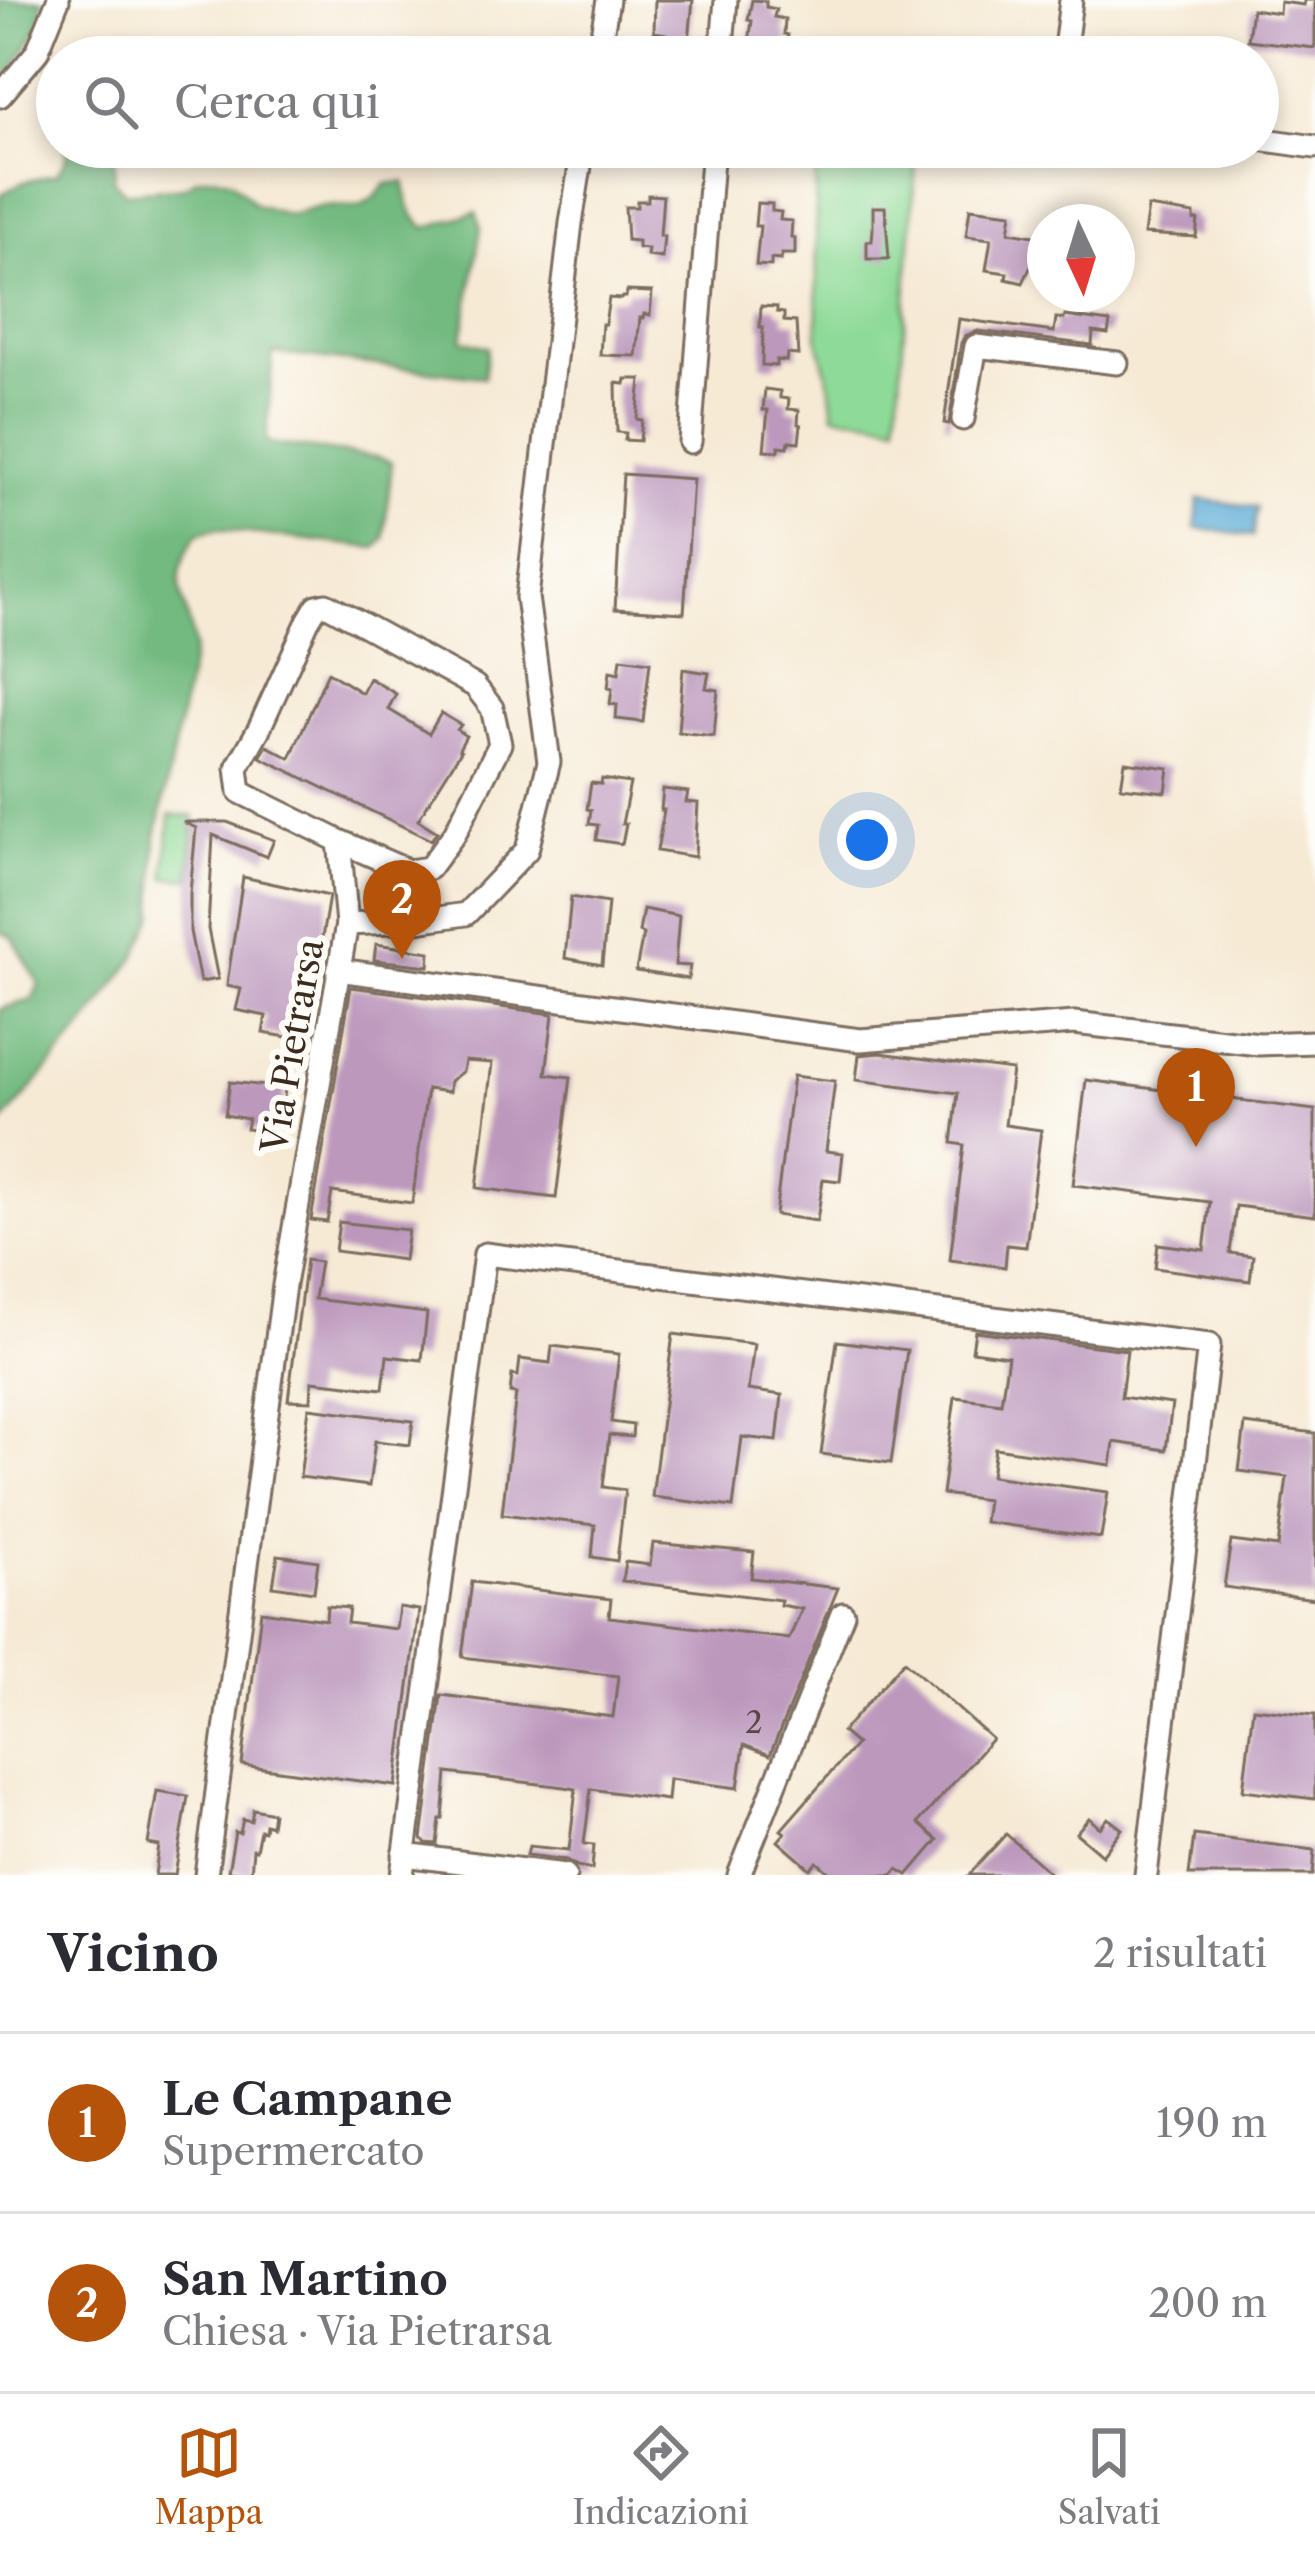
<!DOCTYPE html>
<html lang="it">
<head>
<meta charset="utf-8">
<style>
  body { margin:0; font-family:"Libre Caslon Text",serif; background:#f7f7f7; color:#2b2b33 }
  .compass { position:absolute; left:1027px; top:204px; width:108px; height:108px; border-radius:50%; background:#fff; box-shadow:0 6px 18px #0003; rotate:176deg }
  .you { position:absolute; left:867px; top:840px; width:42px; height:42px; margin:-30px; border:9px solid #fff; border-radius:50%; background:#1a73e8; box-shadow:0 0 0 18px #1a73e833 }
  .badge { display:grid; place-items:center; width:78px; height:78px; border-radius:50%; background:#b45309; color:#fff; font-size:39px; font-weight:700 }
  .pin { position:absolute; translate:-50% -99px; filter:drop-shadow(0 3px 6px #0008) }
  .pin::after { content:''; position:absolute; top:63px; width:42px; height:36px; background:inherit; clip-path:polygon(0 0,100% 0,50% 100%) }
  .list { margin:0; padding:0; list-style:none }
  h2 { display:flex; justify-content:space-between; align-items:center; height:156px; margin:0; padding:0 48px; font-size:51px }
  h2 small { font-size:39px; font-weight:400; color:#7c7c81 }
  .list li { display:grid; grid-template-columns:78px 1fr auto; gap:36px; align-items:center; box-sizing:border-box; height:180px; padding:0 48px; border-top:3px solid #e1e1e2 }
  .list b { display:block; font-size:45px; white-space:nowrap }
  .list p { margin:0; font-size:39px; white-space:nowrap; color:#7c7c81 }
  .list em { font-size:39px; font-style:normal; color:#7c7c81 }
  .icon { flex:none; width:66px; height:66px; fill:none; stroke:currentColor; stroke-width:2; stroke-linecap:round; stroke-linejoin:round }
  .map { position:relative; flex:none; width:1315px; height:1875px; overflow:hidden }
  .search { position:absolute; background:#fff; box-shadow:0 6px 18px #0003; left:36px; right:36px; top:36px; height:132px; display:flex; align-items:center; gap:30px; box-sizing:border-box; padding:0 42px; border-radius:66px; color:#7c7c81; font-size:45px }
  .sheet { height:516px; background:#fff }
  nav { display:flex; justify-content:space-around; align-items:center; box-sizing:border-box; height:168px; border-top:3px solid #e1e1e2; background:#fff; font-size:33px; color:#7c7c81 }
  nav a { display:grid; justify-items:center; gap:6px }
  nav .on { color:#b45309 }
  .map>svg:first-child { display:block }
  .green { fill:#8eda98; stroke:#64825b; stroke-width:3 }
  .forest { fill:#72ba80; stroke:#56724f; stroke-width:3 }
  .water { fill:#5dadd7; stroke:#4c6c7a; stroke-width:3 }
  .building { fill:#bc98bd }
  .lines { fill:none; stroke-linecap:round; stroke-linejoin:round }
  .minor-casing { stroke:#7c6d5e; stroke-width:27 }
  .minor { stroke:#fff; stroke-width:21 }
  .labels { text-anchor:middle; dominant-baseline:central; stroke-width:12; stroke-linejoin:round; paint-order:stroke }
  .number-label { font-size:30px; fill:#5b4646 }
  .street-label { font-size:36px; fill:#3b2a1e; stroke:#fdfcf7 }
</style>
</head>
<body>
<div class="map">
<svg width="1315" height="1875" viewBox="0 0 1315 1875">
  <rect width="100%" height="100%" fill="#fdfcf7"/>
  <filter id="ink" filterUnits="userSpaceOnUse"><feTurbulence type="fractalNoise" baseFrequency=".00833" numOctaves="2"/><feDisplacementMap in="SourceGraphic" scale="24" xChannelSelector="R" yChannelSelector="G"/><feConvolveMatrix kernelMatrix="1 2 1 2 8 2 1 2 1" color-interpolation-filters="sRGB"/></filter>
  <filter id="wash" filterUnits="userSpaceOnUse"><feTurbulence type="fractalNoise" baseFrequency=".004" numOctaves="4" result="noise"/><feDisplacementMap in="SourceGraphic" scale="48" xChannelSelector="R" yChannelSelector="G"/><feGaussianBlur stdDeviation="2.7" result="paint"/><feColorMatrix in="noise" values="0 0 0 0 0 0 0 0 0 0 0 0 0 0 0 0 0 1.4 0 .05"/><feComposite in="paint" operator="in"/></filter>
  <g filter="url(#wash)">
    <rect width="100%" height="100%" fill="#f6ead5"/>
    <!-- green -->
    <g class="green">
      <polygon points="815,147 917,147 897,424 834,414 830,384 818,340"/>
      <polygon points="170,815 194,816 190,879 165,877"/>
    </g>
    <!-- forest -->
    <g class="forest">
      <path d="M0,0H43C41,32 19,60 0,84Z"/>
      <path d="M67,147H115L114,181L126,193L184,187L198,178L215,176L232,181L255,205L289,215L324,206L360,207L375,197L386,184L405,182C406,203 410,214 425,228L476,212L481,228L462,340L488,347L484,377L273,353L266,443L376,457L392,462L384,539L376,548L216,529L198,533C163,584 188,596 194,648L156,837L154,916L136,956L84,1027L0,1126V1009L32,1000L39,984L12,937L0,932V195L24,182L57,174L66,159Z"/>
    </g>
    <!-- water -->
    <polygon class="water" points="1199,499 1257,507 1253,536 1195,528"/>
    <g id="blocks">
      <!-- building -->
      <g class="building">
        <polygon points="655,0 693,0 688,51 673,49 674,43 664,41 666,34 654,32"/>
        <polygon points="752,0 766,1 766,7 776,9 774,17 785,19 784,34 788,35 786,51 773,50 772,57 747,57 752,21 748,20"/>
        <polygon points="1304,0 1315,0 1315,48 1248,40 1252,9 1279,13 1280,2 1304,5"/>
        <polygon points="648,195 663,196 660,236 664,236 662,258 647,256 648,249 638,248 638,241 627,240 625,207 637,207 637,201 648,201"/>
        <polygon points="757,203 772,204 772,211 781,212 780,220 792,221 791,237 795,238 795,254 782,254 781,260 771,259 771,266 756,265 760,226 755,226"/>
        <polygon points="873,207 885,207 889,259 867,259 867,241 872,241 873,229"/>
        <polygon points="1148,207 1194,214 1194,220 1198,220 1196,237 1144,234"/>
        <polygon points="970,208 1012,213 1009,232 1040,237 1036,260 1034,259 1023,283 1006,279 1007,273 986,270 991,239 966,236"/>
        <polygon points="627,291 652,292 650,315 644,314 643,318 640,318 636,356 600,355 602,324 605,324 609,298 621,299 622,297 626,297"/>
        <polygon points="761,306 777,307 777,312 784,313 784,321 796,322 798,355 787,354 786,361 776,360 776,366 762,365 763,327 760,327"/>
        <polygon points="1065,316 1110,322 1108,334 1093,332 1092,345 978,331 965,336 961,343 949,424 944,423 959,319 1054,332 1056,318 1064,319"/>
        <polygon points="626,379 641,379 637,419 642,420 640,441 625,440 626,433 617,432 616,383 625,384"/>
        <polygon points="765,389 780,391 780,398 789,399 788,409 799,410 798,424 801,425 799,442 789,441 788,447 779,446 779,451 764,450 768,410 763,410"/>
        <polygon points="623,474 693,479 684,613 615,609"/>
        <polygon points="621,658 650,662 643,722 616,719 617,705 610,704 612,689 608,688 610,671 619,673"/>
        <polygon points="683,669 709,673 706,688 718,690 714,736 678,732"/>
        <polygon points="328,672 362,693 369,678 396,694 388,709 429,734 441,713 461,725 457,730 466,736 459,749 461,751 418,820 437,832 431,840 260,757 267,746 290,758"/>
        <polygon points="1125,762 1169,768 1166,792 1121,787"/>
        <polygon points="602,779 630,783 622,824 626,824 622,844 596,840 598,825 589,824 591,810 587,809 591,783 601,784"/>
        <polygon points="663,789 688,792 686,802 698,803 695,857 657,851 664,810 661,810"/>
        <polygon points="183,822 227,822 274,840 267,857 213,835 208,929 218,979 200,982 190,931 190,893 196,828"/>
        <polygon points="243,877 329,896 305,1040 263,1033 266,1016 236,1010 241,989 227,986 228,977"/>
        <polygon points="571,897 608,903 602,965 565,958"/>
        <polygon points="643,909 679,916 675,965 690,966 688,979 636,971 643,934 639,932"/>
        <polygon points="376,944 430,952 429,966 374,960"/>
        <polygon points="351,987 553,1014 546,1074 571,1077 556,1198 477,1188 492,1063 465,1061 463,1071 450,1081 449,1092 427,1089 412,1203 332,1192 327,1222 311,1220"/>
        <polygon points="880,1053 1012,1070 1005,1125 1041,1130 1026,1247 1007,1245 1005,1267 950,1260 964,1145 952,1143 958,1093 856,1080 859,1055"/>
        <polygon points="793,1076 835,1081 826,1151 843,1153 840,1181 823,1179 817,1221 775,1215"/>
        <polygon points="1086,1080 1315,1110 1315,1216 1236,1206 1230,1253 1253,1256 1250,1281 1155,1268 1158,1244 1204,1250 1210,1202 1073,1185"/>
        <polygon points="230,1082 285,1088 283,1108 277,1107 275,1121 271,1120 269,1132 246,1129 248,1119 225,1115"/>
        <polygon points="339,1222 408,1230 404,1260 335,1251"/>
        <polygon points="306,1260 320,1262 314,1299 427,1313 422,1360 387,1356 383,1389 312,1381 311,1401 288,1400"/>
        <polygon points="975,1331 1127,1350 1121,1397 1172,1404 1166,1450 1114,1442 1111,1465 995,1448 991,1476 1108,1492 1101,1538 984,1522 987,1500 942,1494 955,1397 1001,1403 1008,1356 972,1351"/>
        <polygon points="673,1334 754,1344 748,1390 782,1395 777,1441 742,1437 733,1507 652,1497"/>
        <polygon points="837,1341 907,1350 891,1463 821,1454"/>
        <polygon points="552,1346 619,1354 611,1422 633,1425 632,1437 609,1435 603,1487 625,1490 617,1561 592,1557 595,1525 502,1514 516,1394 510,1393 512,1375 518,1376 520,1359 550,1363"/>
        <polygon points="309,1408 413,1421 410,1445 375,1441 369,1486 300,1477"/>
        <polygon points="1245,1424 1315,1433 1315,1599 1224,1587 1231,1541 1278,1547 1287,1477 1239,1471"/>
        <polygon points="653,1543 754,1552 751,1578 838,1588 770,1755 744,1745 738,1788 669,1779 667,1800 591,1789 584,1844 594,1845 592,1869 577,1866 567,1860 527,1855 529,1846 569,1850 576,1789 565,1787 447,1773 443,1819 440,1819 437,1844 426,1843 422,1839 441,1695 613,1717 618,1676 462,1657 472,1582 611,1599 609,1617 789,1639 802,1609 780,1605 781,1600 622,1581 625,1562 650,1565"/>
        <polygon points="278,1555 318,1561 314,1592 273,1586"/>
        <polygon points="327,1606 349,1608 347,1623 396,1629 399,1607 419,1610 396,1786 242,1765 261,1611 326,1620"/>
        <polygon points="904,1661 992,1739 918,1823 938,1840 908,1875 898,1869 893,1875 832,1875 817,1862 810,1869 778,1841 785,1833 781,1830 856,1744 842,1732"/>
        <polygon points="1253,1708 1315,1715 1315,1799 1243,1790"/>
        <polygon points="157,1791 188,1796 175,1875 155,1875 159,1846 148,1844"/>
        <polygon points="253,1809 273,1813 271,1826 265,1824 264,1831 260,1830 256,1850 253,1849 251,1874 228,1871 235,1832 240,1833 243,1819 251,1821"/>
        <polygon points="1089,1818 1100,1828 1108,1818 1122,1829 1102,1855 1076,1833"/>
        <polygon points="1006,1834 1052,1875 969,1875"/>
        <polygon points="1194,1835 1315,1850 1313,1875 1189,1875"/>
      </g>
    </g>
  </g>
  <g filter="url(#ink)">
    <use href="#blocks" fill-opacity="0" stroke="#7c6d5e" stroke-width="3"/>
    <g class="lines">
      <!-- minor casing -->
      <g class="minor-casing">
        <g id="minor">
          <polyline points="598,57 608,0"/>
          <polyline points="721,57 726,0"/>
          <polyline points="1064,57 1071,0"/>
          <polyline points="0,96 37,52 58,0"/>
          <polyline points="1258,139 1315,147"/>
          <polyline points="963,419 976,346 1117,363"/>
          <polyline points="690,442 713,147"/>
          <polyline points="339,841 408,871 429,868 455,833 500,744 492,708 475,686 326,604 317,606 308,621 259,729 237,768 240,792 339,841 347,924"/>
          <polyline points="338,970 860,1040 1074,1023 1259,1044 1315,1042"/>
          <polyline points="404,1855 565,1875"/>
          <polyline points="206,1875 284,1285 347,924 417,921 466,914 527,850 549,762 527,597 571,223 583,147"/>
          <polyline points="402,1875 485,1254 1209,1345 1146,1875"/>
          <polyline points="739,1875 843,1614"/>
        </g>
      </g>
      <!-- minor -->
      <use href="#minor" class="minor"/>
    </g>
  </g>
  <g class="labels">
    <!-- number labels -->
    <g class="number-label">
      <text x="754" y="1722">2</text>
    </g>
    <!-- street labels -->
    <g class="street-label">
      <text transform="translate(292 1046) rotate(-80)">Via Pietrarsa</text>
    </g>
  </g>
</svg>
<svg class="compass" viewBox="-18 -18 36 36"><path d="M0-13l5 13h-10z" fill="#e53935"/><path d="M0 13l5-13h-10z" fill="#7c7c81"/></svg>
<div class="you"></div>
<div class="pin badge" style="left:1196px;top:1147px">1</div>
<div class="pin badge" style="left:402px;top:959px">2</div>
<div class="search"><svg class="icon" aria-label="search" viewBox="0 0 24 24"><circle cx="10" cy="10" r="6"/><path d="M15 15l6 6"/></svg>Cerca qui</div>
</div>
<section class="sheet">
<h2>Vicino<small>2 risultati</small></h2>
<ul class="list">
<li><span class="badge">1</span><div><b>Le Campane</b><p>Supermercato</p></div><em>190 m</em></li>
<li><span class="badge">2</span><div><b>San Martino</b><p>Chiesa · Via Pietrarsa</p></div><em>200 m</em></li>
</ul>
</section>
<nav>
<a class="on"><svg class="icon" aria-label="map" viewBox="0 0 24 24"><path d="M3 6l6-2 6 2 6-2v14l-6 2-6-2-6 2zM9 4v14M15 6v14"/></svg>Mappa</a>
<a><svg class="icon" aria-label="directions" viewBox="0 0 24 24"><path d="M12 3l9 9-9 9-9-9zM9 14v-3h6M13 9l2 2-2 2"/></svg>Indicazioni</a>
<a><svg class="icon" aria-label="saved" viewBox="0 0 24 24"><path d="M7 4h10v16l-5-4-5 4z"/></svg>Salvati</a>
</nav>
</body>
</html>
